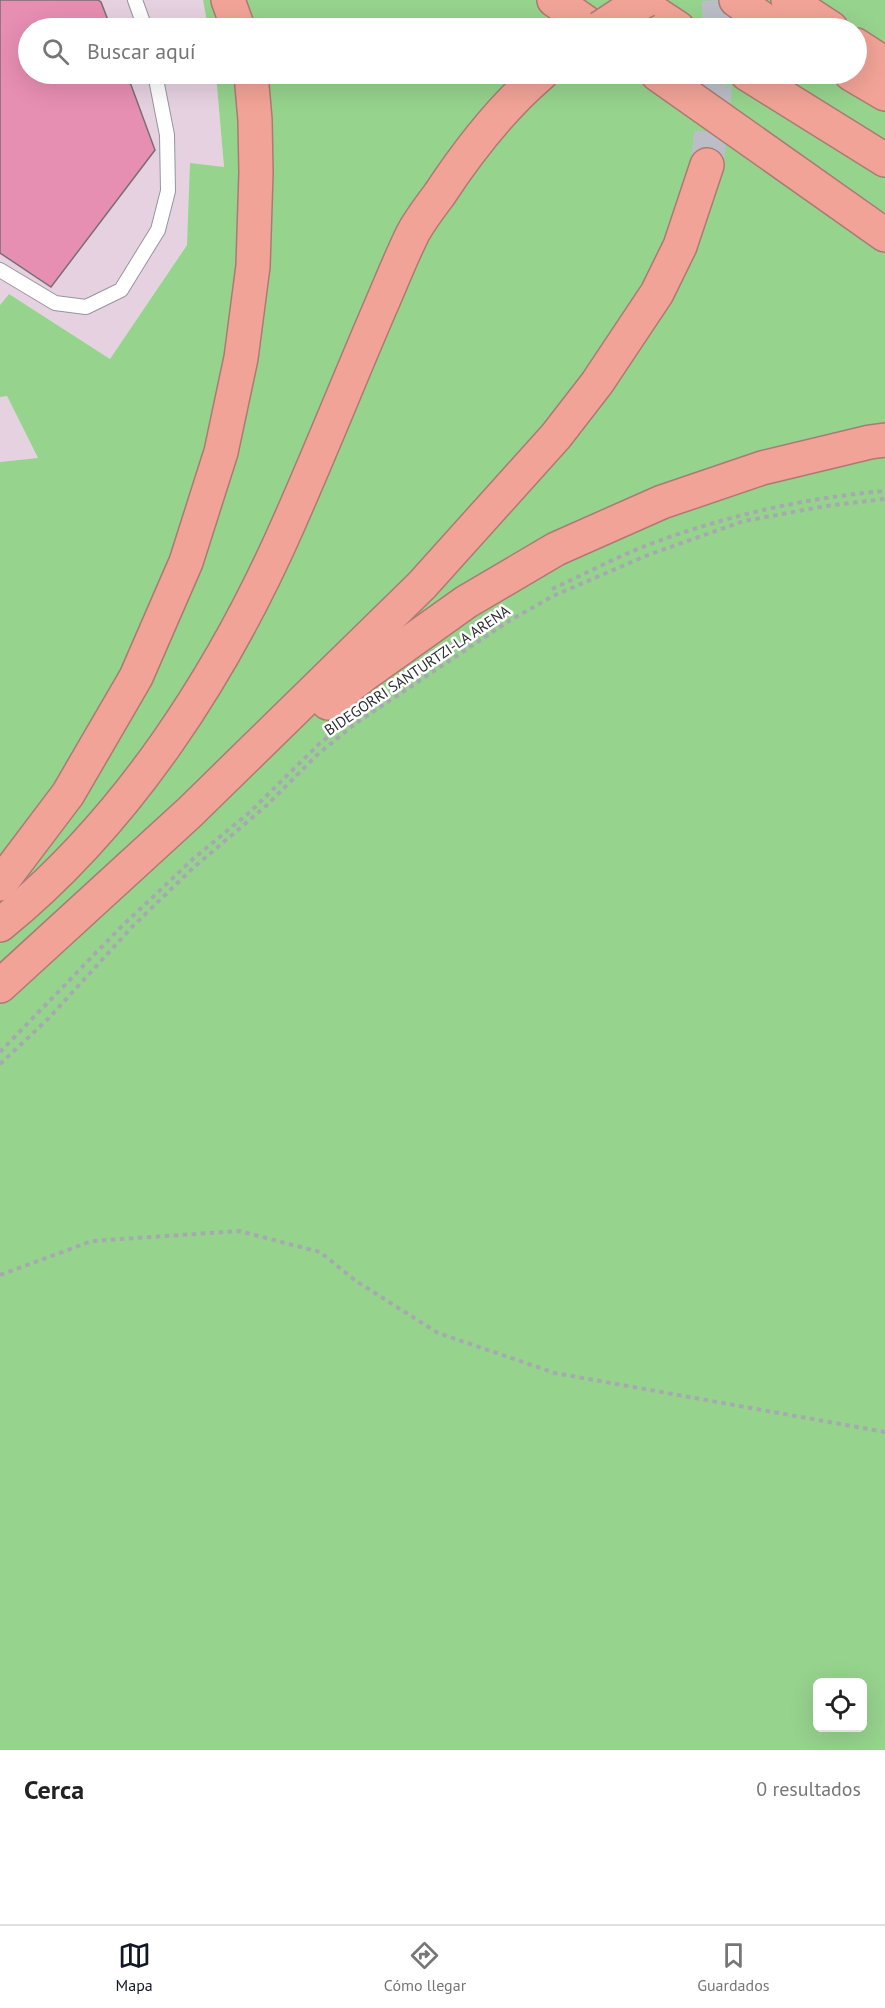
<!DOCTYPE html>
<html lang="es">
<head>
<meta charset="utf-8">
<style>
  body { margin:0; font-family:"PT Sans",sans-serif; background:#f6f6f6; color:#222 }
  .controls { position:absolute; right:18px; bottom:18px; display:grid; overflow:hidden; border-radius:9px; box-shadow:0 6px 24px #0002 }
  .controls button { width:54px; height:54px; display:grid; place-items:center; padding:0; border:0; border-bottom:2px solid #e0e0e0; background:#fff; color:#222; font:30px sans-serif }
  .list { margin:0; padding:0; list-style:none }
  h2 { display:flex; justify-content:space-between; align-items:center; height:78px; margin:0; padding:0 24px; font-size:26px }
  h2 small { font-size:20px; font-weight:400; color:#767676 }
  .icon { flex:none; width:33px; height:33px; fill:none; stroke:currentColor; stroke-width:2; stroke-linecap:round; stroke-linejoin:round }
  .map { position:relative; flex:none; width:885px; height:1750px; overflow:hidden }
  .search { position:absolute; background:#fff; box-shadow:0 6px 24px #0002; left:18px; right:18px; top:18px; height:66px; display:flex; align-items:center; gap:15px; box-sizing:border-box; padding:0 21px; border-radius:33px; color:#767676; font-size:22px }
  .sheet { height:174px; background:#fff }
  nav { display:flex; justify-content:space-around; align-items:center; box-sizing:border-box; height:84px; border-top:2px solid #e0e0e0; background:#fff; font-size:16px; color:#767676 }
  nav a { display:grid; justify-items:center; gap:3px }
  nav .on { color:#111827 }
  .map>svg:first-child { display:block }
  .industrial { fill:#e6d1e0 }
  .green { fill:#96d38d; fill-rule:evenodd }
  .building { fill:#e78eb3; stroke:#786f72; stroke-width:1.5 }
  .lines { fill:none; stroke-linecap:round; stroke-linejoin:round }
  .motorway-tunnel { stroke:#bbbec6; stroke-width:33; stroke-dasharray:33 16; stroke-linecap:butt }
  .service-casing { stroke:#94969f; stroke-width:16 }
  .motorway-casing { stroke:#ac7a74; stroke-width:36 }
  .path { stroke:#a7a9b1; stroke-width:4; stroke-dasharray:4.5 4.5; stroke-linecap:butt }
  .service { stroke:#fff; stroke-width:14 }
  .motorway { stroke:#f1a397; stroke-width:33 }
  .motorway-bridge-casing { stroke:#ac7a74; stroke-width:36; stroke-linecap:butt }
  .motorway-bridge { stroke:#f1a397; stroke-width:33 }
  .labels { text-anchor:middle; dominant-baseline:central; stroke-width:5; stroke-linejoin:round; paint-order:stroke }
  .street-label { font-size:15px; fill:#2d2e32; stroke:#fff }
</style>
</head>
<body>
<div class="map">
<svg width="885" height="1750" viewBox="0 0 885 1750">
  <rect width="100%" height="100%" fill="#dfe2eb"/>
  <!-- industrial -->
  <g class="industrial">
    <polygon points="0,0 203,0 208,28 28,28 28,74 216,74 224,168 191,163 187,244 110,359 9,294 0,305"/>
    <polygon points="7,396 38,459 0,462 0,397"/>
  </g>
  <!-- green -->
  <path class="green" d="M203,0H885V1750H0V462L38,458L7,396L0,397V305L9,294L110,359L187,245L190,163L224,167L216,74H856V28H208ZM818,1682H862V1728H818Z"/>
  <!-- building -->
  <polygon class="building" points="0,0 98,0 101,2 111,28 28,28 28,74 127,74 155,150 51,287 0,253"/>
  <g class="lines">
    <!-- motorway-tunnel -->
    <g class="motorway-tunnel">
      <polyline points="718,0 720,28"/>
      <polyline points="707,165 717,74"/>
    </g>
    <!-- service casing -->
    <g class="service-casing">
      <g id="service">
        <polyline points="135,0 145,28"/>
        <polyline points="0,270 55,303 86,307 121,290 158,230 168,191 167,135 155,74"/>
      </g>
    </g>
    <!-- motorway casing -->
    <g class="motorway-casing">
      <g id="motorway">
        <polyline points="228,0 238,28"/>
        <polyline points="554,0 594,28"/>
        <polyline points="635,0 678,28"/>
        <polyline points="736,0 776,28"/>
        <polyline points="788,0 831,28"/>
        <polyline points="856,45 885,64"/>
        <polyline points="657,74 885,235"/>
        <polyline points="747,74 885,160"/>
        <polyline points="851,74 885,94"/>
        <polyline points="328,703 365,674 466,602 556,549 662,502 762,468 870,442 885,440"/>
        <polyline points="0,884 68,794 136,677 186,562 221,452 241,358 253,266 256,173 255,120 251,74"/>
        <path d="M0,925C128,821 222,675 288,525C320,453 349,380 380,308C391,283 401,257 413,233C420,220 430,207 439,195C468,151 501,108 541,74"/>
        <polyline points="0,986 190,812 422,585 556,436 597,383 657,293 680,246 707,165"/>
      </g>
    </g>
    <!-- path -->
    <g class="path">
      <path d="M552,589C585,574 618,556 653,543C729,515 804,498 885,491"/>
      <polyline points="477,633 504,617"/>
      <polyline points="0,1052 119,929 193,859 250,812 320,743 333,733"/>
      <polyline points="0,1064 48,1019 132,927 193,868 266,806 317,755 356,723 509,621 553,596 648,555 744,521 826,506 885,499"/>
      <polyline points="0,1275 92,1241 239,1231 320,1252 356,1281 438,1333 555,1373 885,1432"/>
    </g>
    <!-- service -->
    <use href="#service" class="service"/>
    <!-- motorway -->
    <use href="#motorway" class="motorway"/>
    <!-- motorway-bridge casing -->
    <g class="motorway-bridge-casing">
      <polyline id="motorway-bridge" points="600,28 629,9 647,0"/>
    </g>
    <!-- motorway-bridge -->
    <use href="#motorway-bridge" class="motorway-bridge"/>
  </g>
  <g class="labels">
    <!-- street labels -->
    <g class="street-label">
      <text transform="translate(417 670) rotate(-34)">BIDEGORRI SANTURTZI-LA ARENA</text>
    </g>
  </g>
</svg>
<div class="controls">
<button><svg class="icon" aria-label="locate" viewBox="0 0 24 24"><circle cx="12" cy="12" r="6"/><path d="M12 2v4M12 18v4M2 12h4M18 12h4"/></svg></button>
</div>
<div class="search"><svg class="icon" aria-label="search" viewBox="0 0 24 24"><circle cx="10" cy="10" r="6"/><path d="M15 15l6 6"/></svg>Buscar aquí</div>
</div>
<section class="sheet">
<h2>Cerca<small>0 resultados</small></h2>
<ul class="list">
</ul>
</section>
<nav>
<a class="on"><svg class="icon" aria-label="map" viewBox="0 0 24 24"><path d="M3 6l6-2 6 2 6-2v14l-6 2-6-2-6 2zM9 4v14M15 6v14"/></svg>Mapa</a>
<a><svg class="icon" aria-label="directions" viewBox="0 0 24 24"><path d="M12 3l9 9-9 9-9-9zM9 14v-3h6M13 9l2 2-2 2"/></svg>Cómo llegar</a>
<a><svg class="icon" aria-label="saved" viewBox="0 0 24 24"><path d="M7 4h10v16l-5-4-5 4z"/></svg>Guardados</a>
</nav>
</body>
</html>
